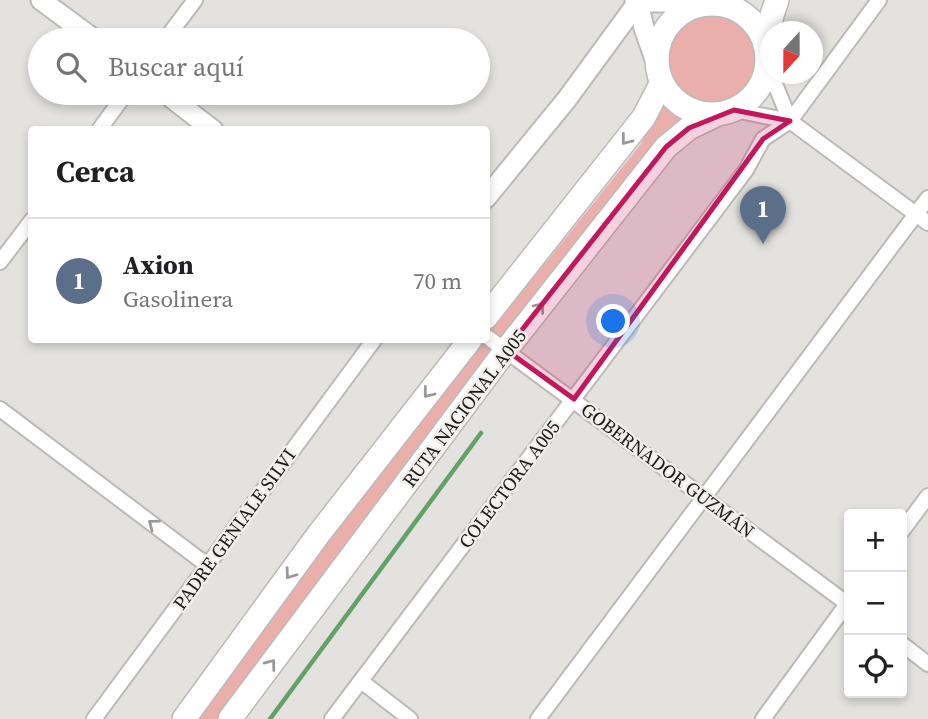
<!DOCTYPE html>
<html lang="es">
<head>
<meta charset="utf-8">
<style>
  body { margin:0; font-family:"Source Serif 4",serif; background:#f6f6f6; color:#202124 }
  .controls { position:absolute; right:21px; bottom:21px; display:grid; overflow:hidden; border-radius:7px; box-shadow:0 4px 10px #0003 }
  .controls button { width:63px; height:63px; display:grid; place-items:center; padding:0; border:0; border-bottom:2px solid #e0e0e0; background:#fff; color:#202124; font:35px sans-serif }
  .compass { position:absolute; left:760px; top:21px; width:63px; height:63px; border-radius:50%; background:#fff; box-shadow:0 4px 10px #0003; rotate:201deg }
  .you { position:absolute; left:614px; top:322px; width:24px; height:24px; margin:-18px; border:5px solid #fff; border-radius:50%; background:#1a73e8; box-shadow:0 0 0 10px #1a73e833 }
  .badge { display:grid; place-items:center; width:46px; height:46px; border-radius:50%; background:#7c3aed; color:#fff; font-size:23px; font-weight:700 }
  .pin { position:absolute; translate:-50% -58px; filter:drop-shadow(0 2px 4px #0008) }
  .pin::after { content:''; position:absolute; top:37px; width:24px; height:21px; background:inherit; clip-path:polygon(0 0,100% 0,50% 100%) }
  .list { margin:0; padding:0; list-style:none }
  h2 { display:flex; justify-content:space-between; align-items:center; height:91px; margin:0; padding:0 28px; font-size:30px }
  h2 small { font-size:23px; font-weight:400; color:#757577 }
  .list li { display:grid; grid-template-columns:46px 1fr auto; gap:21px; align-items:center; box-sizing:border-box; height:126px; padding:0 28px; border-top:2px solid #e0e0e0 }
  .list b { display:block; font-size:26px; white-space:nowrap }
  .list p { margin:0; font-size:23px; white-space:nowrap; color:#757577 }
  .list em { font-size:23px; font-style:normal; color:#757577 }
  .icon { flex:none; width:38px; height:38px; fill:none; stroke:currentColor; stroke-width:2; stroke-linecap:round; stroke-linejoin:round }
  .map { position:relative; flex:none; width:928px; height:719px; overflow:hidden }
  .search { position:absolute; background:#fff; box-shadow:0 4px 10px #0003; left:28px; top:28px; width:462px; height:77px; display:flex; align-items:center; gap:18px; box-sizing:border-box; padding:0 24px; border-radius:38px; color:#757577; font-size:26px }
  .panel { position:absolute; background:#fff; box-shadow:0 4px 10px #0003; left:28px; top:126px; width:462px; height:217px; border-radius:7px }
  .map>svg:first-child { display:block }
  .green { fill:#ebafab }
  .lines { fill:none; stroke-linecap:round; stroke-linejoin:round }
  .stream { stroke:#63a267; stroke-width:4.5 }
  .minor-casing { stroke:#bcbab7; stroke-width:18 }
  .secondary-casing { stroke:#bcbab7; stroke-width:23 }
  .trunk-casing { stroke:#bcbab7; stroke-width:26 }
  .minor { stroke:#fff; stroke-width:14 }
  .secondary { stroke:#fff; stroke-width:19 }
  .trunk { stroke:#fff; stroke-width:23 }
  .oneway { stroke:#999898 }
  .marked { fill:#c2185b; fill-opacity:0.2; stroke:#c2185b; stroke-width:5; stroke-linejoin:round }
  .labels { text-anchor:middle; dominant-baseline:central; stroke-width:5; stroke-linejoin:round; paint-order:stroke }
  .street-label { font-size:19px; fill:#1c1b1a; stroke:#f1efec }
</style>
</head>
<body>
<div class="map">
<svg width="928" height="719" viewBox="0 0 928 719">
  <rect width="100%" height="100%" fill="#e3e2df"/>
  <!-- green -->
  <g class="green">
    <circle cx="712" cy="58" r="44"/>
    <polygon points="661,101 674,116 681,119 644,155 388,488 218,719 192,719 487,331 548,260 641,144"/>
  </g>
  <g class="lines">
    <!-- stream -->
    <polyline class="stream" points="270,719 481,433"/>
    <!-- minor casing -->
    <g class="minor-casing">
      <g id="minor">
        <polyline points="165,40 195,0"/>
        <polyline points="771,74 790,121"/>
        <polyline points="734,110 790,121 928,223"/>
        <polyline points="99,130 126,93"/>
        <polyline points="0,262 32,220"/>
        <polyline points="486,336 849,605"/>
        <polyline points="0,409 207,565"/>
        <polyline points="902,531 928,496"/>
        <polyline points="902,644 928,664"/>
        <polyline points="361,681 410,719"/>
        <polyline points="94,719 374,340"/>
        <polyline points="332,719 746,170 763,139 790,121 879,0"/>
        <polyline points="538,719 928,198"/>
        <polyline points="763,719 849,601"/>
      </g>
    </g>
    <!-- secondary casing -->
    <g class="secondary-casing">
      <g id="secondary">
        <polyline points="41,0 95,40"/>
        <polyline points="635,0 638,2 666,2 695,7"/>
        <polyline points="638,2 644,28 657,65"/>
        <polyline points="165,93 213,130"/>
        <polyline points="486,198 567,99 638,2"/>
      </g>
    </g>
    <!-- trunk casing -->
    <g class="trunk-casing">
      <g id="trunk">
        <circle cx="712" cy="59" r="55"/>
        <polyline points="766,47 772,15 777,0"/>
        <polyline points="486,317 644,117 662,82"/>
        <polyline points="184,719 318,535 470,340"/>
        <polyline points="230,719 506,350 666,147 689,128 716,115"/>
      </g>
    </g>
    <!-- minor -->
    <use href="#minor" class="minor"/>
    <!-- secondary -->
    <use href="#secondary" class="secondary"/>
    <!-- trunk -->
    <use href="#trunk" class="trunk"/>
  </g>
  <!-- one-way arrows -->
  <defs><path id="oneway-chevron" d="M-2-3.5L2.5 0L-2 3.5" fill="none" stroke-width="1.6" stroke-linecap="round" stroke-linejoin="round" transform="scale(1.75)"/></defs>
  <g class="oneway">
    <use href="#oneway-chevron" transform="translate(626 140) rotate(128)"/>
    <use href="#oneway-chevron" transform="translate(540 307) rotate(-52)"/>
    <use href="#oneway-chevron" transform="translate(428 393) rotate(128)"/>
    <use href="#oneway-chevron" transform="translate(153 524) rotate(-143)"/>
    <use href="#oneway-chevron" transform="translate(290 574) rotate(126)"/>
    <use href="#oneway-chevron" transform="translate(271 664) rotate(-53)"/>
  </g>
  <!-- marked area -->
  <path class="marked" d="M734,110L790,121L763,139L574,399L506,350L666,147L689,128Z"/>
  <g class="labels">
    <!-- street labels -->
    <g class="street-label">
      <text transform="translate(464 408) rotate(-53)">RUTA NACIONAL A005</text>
      <text transform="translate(668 470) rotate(37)">GOBERNADOR GUZMÁN</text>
      <text transform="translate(509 484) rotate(-53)">COLECTORA A005</text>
      <text transform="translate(234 529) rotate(-54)">PADRE GENIALE SILVI</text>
    </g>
  </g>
</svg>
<div class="controls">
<button>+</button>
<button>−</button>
<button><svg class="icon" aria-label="locate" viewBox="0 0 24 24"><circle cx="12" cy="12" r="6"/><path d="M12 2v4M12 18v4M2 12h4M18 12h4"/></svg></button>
</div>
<svg class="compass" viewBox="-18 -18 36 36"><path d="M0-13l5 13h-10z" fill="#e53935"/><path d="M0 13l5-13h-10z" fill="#757577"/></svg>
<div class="you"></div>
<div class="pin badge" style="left:763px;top:244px;background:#5c6f8a">1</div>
<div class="search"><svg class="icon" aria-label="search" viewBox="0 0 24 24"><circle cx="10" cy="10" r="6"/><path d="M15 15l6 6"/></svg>Buscar aquí</div>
<section class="panel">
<h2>Cerca<small></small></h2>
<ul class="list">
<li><span class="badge" style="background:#5c6f8a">1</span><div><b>Axion</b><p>Gasolinera</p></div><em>70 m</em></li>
</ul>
</section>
</div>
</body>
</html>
